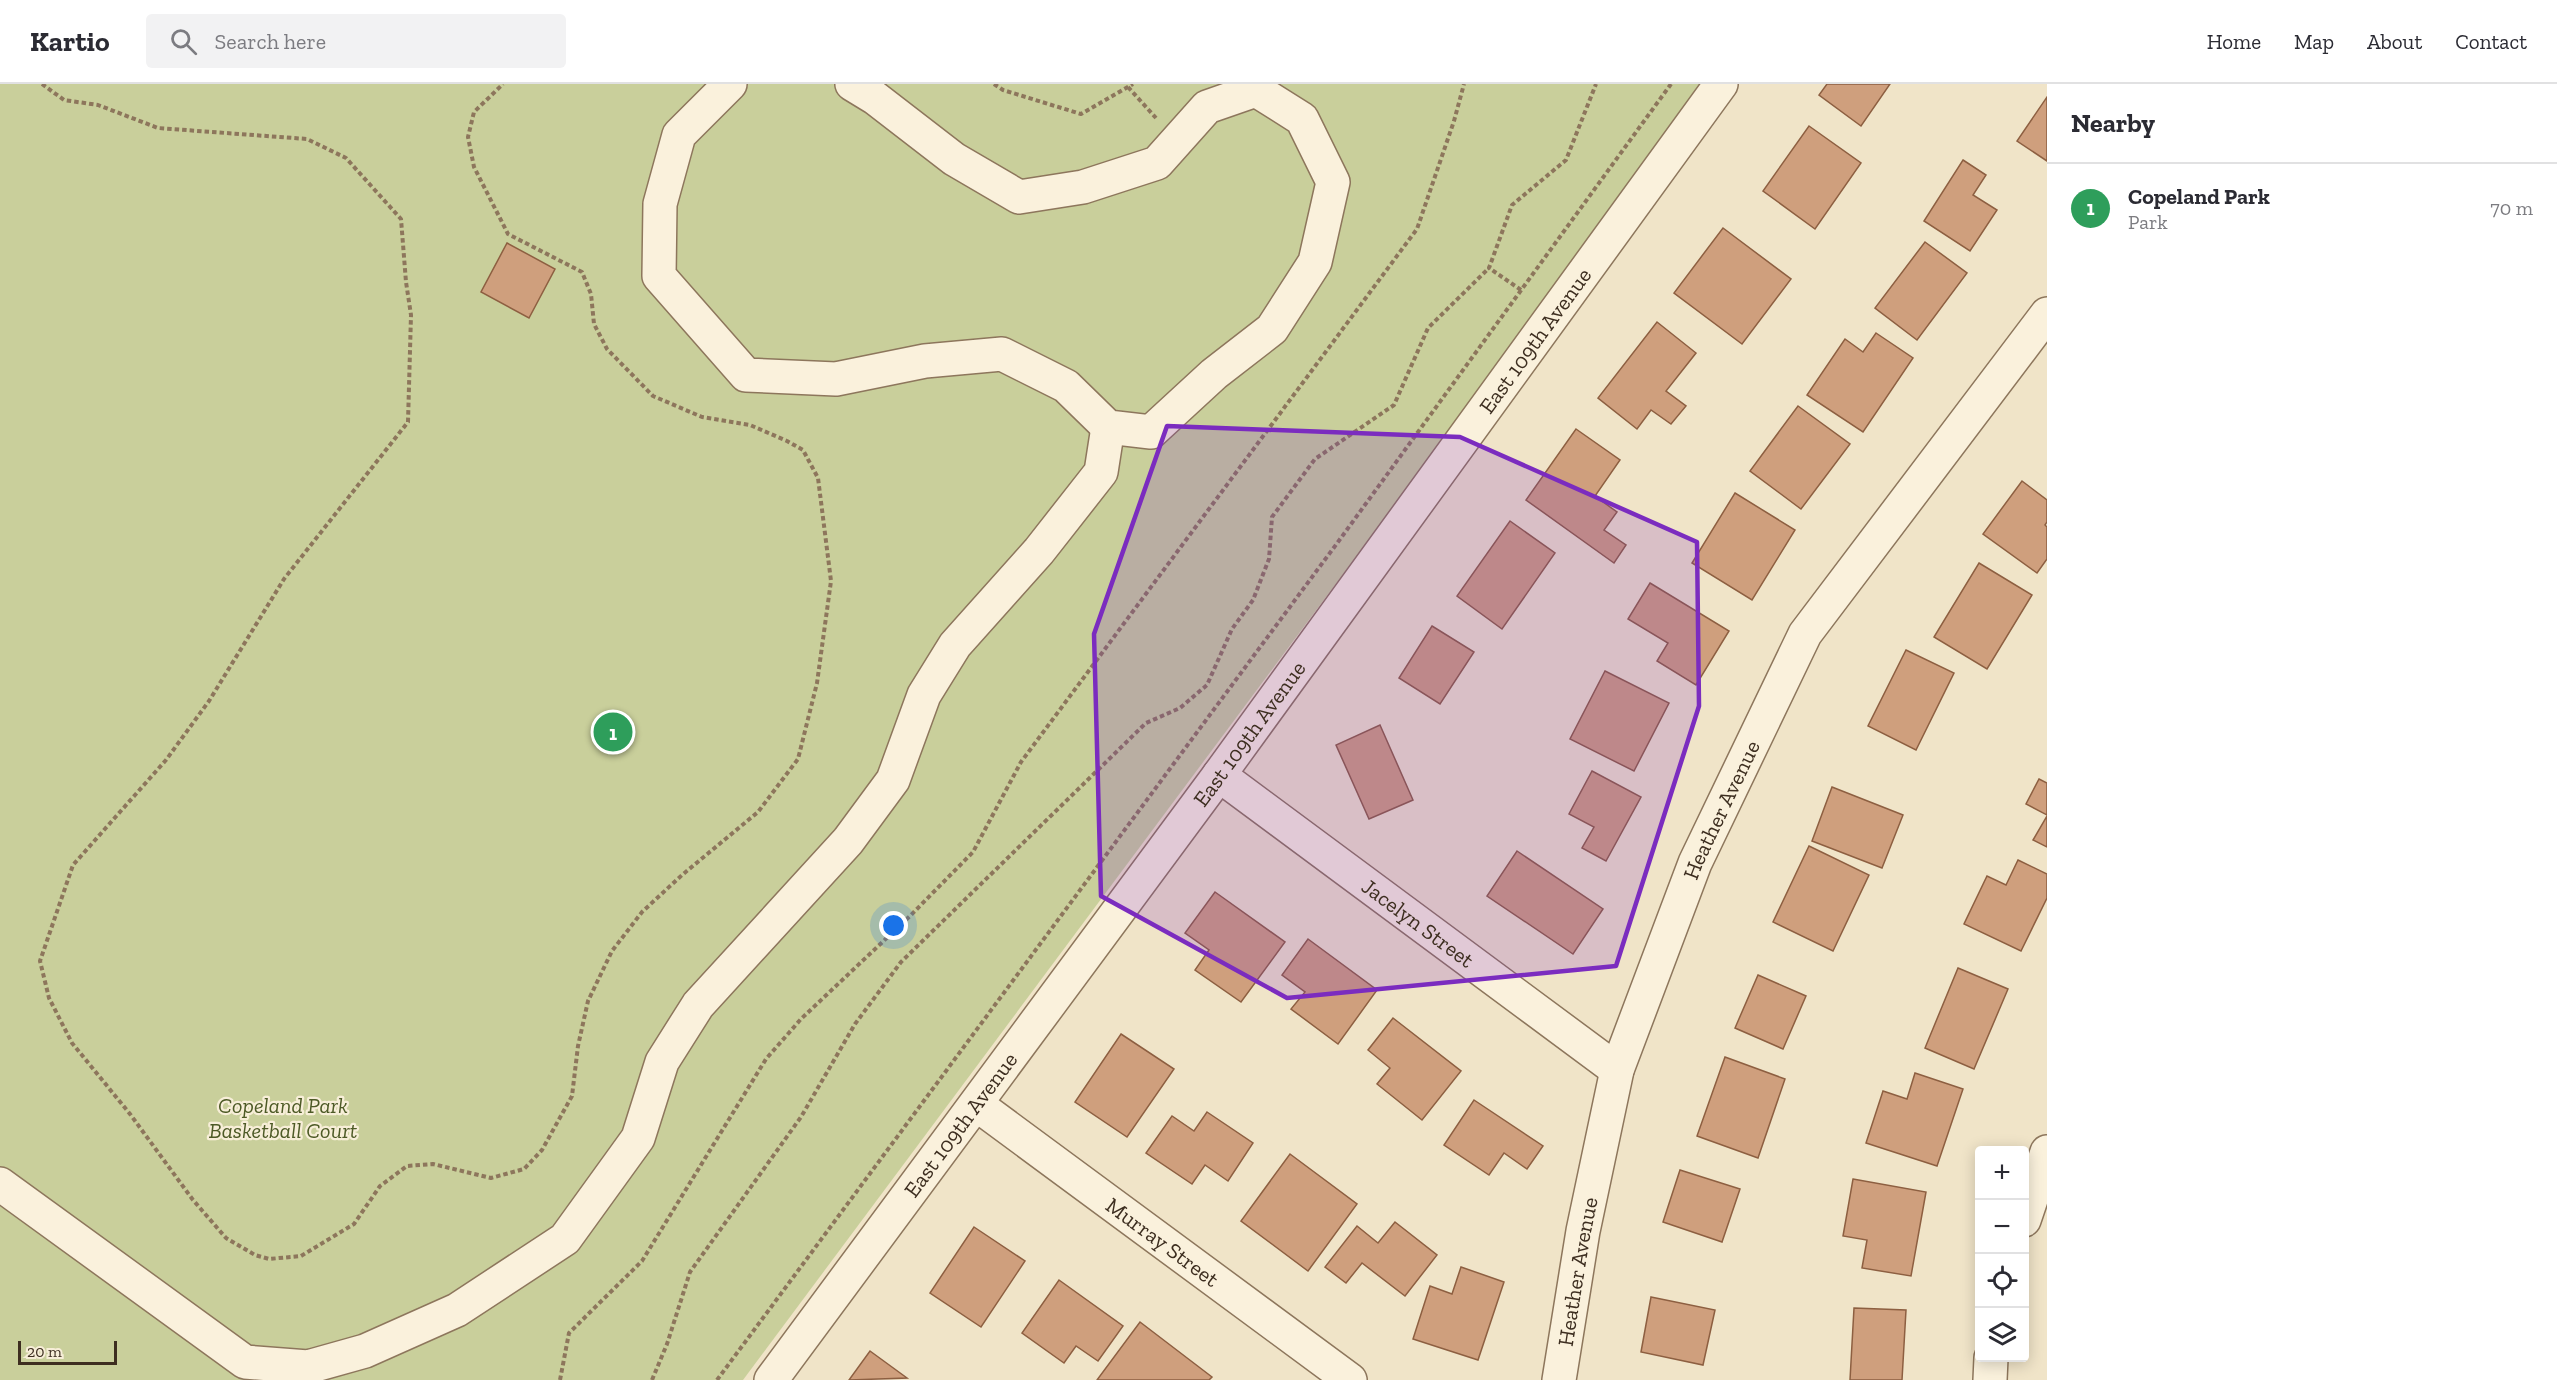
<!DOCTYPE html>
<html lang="en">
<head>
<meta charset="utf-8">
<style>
  body { margin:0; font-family:"Zilla Slab",serif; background:#f2f2f3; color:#2b2b33 }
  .controls { position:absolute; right:18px; bottom:18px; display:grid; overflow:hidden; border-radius:6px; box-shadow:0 3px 15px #0003 }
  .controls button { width:54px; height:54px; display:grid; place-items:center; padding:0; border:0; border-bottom:2px solid #e1e1e2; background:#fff; color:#2b2b33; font:30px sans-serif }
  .scale { position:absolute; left:18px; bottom:15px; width:99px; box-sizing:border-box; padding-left:6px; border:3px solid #3d2e20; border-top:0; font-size:16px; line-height:21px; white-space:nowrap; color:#3d2e20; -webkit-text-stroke:4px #f7eed8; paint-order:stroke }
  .you { position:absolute; left:894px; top:842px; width:21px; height:21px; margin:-15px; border:4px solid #fff; border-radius:50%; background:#1a73e8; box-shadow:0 0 0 9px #1a73e833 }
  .badge { display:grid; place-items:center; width:39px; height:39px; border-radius:50%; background:#db2777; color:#fff; font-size:20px; font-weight:700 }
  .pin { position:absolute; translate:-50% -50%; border:3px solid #fff; box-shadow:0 2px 6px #0006 }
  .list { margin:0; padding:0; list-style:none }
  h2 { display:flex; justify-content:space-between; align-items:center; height:78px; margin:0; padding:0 24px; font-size:26px }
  h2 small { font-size:20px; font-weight:400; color:#7c7c81 }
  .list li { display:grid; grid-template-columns:39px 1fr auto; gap:18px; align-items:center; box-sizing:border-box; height:90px; padding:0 24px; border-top:2px solid #e1e1e2 }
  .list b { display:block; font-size:22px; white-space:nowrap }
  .list p { margin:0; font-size:20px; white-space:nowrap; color:#7c7c81 }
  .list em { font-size:20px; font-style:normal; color:#7c7c81 }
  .icon { flex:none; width:33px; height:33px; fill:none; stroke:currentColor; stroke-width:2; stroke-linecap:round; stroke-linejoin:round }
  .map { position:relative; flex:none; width:2047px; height:1296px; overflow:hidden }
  header { display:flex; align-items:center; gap:36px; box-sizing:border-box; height:84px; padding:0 30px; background:#fff; border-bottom:2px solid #e1e1e2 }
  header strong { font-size:28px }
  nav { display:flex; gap:33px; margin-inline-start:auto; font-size:21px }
  .search { width:420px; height:54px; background:#f2f2f3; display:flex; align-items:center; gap:15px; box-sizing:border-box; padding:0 21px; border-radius:6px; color:#7c7c81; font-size:22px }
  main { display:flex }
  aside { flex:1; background:#fff }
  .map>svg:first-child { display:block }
  .green { fill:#c9cf9b }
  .building { fill:#cf9f7d; stroke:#8d5f41; stroke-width:1.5 }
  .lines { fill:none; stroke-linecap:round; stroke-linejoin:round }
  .minor-casing { stroke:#8d765c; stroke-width:36 }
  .path { stroke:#8d765c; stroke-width:4; stroke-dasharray:4.5 3; stroke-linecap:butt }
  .minor { stroke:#faf1dc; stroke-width:33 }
  .marked { fill:#7b2cbf; fill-opacity:0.2; stroke:#7b2cbf; stroke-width:4.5; stroke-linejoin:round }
  .labels { text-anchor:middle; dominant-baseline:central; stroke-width:4.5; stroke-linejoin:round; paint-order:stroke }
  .street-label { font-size:22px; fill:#3d2e20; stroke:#f7eed8 }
  .park-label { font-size:22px; font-style:italic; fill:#4d5a26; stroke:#f7eed8 }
</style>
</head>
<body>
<header>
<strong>Kartio</strong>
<div class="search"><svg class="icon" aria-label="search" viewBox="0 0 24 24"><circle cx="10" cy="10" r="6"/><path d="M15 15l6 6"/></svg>Search here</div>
<nav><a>Home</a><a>Map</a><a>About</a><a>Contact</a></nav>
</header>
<main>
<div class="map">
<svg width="2047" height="1296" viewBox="0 0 2047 1296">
  <rect width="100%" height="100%" fill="#f0e4c8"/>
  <!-- green -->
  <polygon class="green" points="0,0 1708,0 743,1296 0,1296"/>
  <!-- building -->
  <g class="building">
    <polygon points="1827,0 1890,0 1861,42 1819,11"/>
    <polygon points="2047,13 2047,77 2017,57"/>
    <polygon points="1809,42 1861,79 1815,145 1763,107"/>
    <polygon points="1963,76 1986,91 1973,111 1997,126 1970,167 1924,137"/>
    <polygon points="1723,144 1791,195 1742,260 1674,209"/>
    <polygon points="1925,158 1967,189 1917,256 1875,224"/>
    <polygon points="507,159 555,185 529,234 481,208"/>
    <polygon points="1657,238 1696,269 1666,307 1686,322 1671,340 1651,326 1637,345 1598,314"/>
    <polygon points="1876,249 1913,274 1863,348 1807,311 1845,255 1863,268"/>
    <polygon points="1798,322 1850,360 1801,425 1750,387"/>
    <polygon points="1576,345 1620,376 1595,412 1617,428 1604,446 1626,461 1614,479 1526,416"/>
    <polygon points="2022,397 2047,416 2047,438 2045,441 2047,443 2047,475 2037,489 1983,450"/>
    <polygon points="1735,409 1795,446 1752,516 1692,479"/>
    <polygon points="1510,437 1555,469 1502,545 1457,512"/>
    <polygon points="1979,479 2032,511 1987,585 1934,553"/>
    <polygon points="1650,499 1729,547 1696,601 1657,577 1668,559 1628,535"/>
    <polygon points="1432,542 1474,568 1440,620 1399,594"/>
    <polygon points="1906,566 1954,589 1916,666 1868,642"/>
    <polygon points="1605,587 1669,619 1634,687 1570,655"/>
    <polygon points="1380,641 1413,716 1369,735 1336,661"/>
    <polygon points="1592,687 1641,713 1606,777 1582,764 1594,743 1569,730"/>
    <polygon points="2039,695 2047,699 2047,731 2026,720"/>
    <polygon points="1832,703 1903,731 1882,784 1812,757"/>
    <polygon points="2047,732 2047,763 2033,756"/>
    <polygon points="1809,762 1869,791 1833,867 1773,838"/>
    <polygon points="1517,767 1603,825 1573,870 1487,812"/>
    <polygon points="2018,776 2047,790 2047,814 2021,867 1964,840 1987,792 2006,801"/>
    <polygon points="1215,808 1285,858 1241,918 1195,886 1209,866 1185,849"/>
    <polygon points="1308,855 1377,906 1338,960 1291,925 1305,908 1282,891"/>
    <polygon points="1958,884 2008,905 1974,985 1925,964"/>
    <polygon points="1758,891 1806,912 1783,965 1735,944"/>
    <polygon points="1393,934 1461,987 1422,1036 1377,1000 1390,984 1368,966"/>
    <polygon points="1121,950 1174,985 1127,1053 1075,1018"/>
    <polygon points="1725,973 1785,995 1758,1074 1697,1052"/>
    <polygon points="1915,989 1963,1005 1937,1082 1866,1059 1883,1007 1907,1015"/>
    <polygon points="1474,1016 1543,1062 1527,1085 1504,1069 1489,1091 1444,1061"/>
    <polygon points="1207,1028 1253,1059 1228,1097 1205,1081 1192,1100 1146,1069 1172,1032 1194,1047"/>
    <polygon points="1290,1070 1357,1120 1308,1187 1241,1137"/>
    <polygon points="1680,1086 1740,1105 1722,1158 1663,1138"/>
    <polygon points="1853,1095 1926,1108 1911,1192 1862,1184 1867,1156 1843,1152"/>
    <polygon points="1395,1138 1437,1171 1405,1212 1362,1179 1346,1199 1325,1183 1357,1142 1378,1159"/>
    <polygon points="974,1143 1025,1177 981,1243 930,1209"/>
    <polygon points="1461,1183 1504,1198 1478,1276 1413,1255 1430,1202 1452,1210"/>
    <polygon points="1059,1196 1123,1242 1098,1277 1076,1262 1064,1279 1022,1249"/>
    <polygon points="1651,1213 1715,1226 1703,1281 1641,1268"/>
    <polygon points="1854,1224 1906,1226 1902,1296 1850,1296"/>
    <polygon points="1140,1238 1212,1293 1209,1296 1097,1296"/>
    <polygon points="870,1267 907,1294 849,1296"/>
  </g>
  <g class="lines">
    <!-- minor casing -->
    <g class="minor-casing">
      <g id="minor">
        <polyline points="730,0 679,51 660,120 659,192 746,291 836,295 925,277 1002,270 1066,302 1108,343 1151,348 1214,290 1272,245 1315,178 1333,98 1302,35 1256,6 1207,23 1157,79 1083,103 1019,113 954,75 875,14 852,0"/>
        <path id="s1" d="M1219,691L1617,986"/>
        <path id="s2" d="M976,1020L1350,1296"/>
        <polyline points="0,1100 245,1278 308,1283 365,1267 457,1226 565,1155 638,1054 662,978 698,921 848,757 893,696 924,611 955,561 1039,467 1101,388 1108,343"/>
        <polyline points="2024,1136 2047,1068"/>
        <path id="s3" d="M771,1296L1219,691L1721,0"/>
        <path id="s4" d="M1559,1296L1583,1147L1617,986L1695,779L1805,550L2047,230"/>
        <polyline points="1990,1296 1991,1274"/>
      </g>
    </g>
    <!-- path -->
    <g class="path">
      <polyline points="42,0 64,16 98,21 158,44 307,55 346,74 401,135 406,198 411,231 408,338 284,495 209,617 166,676 73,781 40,877 49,914 72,959 130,1030 193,1116 226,1154 255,1171 269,1175 301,1172 354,1140 380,1102 407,1082 433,1080 491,1094 524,1085 542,1066 572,1012 578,962 588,917 612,867 642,828 682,791 758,728 798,675 817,599 831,497 818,394 803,366 787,357 750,341 702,333 653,312 607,265 594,240 591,210 582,188 508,150 474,83 468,53 474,28 503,0"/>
      <polyline points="994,0 1003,6 1081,30 1133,0"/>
      <polyline points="1128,3 1156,34"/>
      <polyline points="1521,206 1489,184 1512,121 1566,76 1596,0"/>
      <polyline points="560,1296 569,1249 642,1177 766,975 801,935 910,832 973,768 1021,678 1417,145 1454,37 1464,0"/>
      <polyline points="652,1296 667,1260 690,1188 801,1033 855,940 901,878 1146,639 1180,624 1207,601 1232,545 1253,516 1269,475 1272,433 1315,375 1394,321 1428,244 1489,184"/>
      <polyline points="717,1296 1338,458 1671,0"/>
    </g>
    <!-- minor -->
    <use href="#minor" class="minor"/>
  </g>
  <!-- marked area -->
  <path class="marked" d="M1167,342L1460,353L1697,458L1699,622L1616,882L1287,914L1101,812L1094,550Z"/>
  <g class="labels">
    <!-- street labels -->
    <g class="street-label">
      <text stroke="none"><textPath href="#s3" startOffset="1290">East 109th Avenue</textPath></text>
      <text stroke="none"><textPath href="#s3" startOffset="804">East 109th Avenue</textPath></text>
      <text stroke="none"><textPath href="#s4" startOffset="596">Heather Avenue</textPath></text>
      <text stroke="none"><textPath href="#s1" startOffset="248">Jacelyn Street</textPath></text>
      <text stroke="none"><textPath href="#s3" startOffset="318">East 109th Avenue</textPath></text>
      <text stroke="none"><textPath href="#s2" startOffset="232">Murray Street</textPath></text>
      <text stroke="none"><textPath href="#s4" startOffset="110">Heather Avenue</textPath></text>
    </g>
    <!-- park labels -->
    <g class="park-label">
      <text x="283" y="1021">Copeland Park<tspan x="283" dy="25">Basketball Court</tspan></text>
    </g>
  </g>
</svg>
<div class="controls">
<button>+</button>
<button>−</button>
<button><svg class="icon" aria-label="locate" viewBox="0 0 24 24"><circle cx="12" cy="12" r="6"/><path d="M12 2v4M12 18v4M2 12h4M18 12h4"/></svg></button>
<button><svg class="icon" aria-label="layers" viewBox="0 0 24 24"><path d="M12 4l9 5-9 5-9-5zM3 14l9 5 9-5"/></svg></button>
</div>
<div class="scale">20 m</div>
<div class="you"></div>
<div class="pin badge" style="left:613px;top:648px;background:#2e9e5b">1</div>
</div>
<aside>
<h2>Nearby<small></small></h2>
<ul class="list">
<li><span class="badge" style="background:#2e9e5b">1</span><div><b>Copeland Park</b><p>Park</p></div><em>70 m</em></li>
</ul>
</aside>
</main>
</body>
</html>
